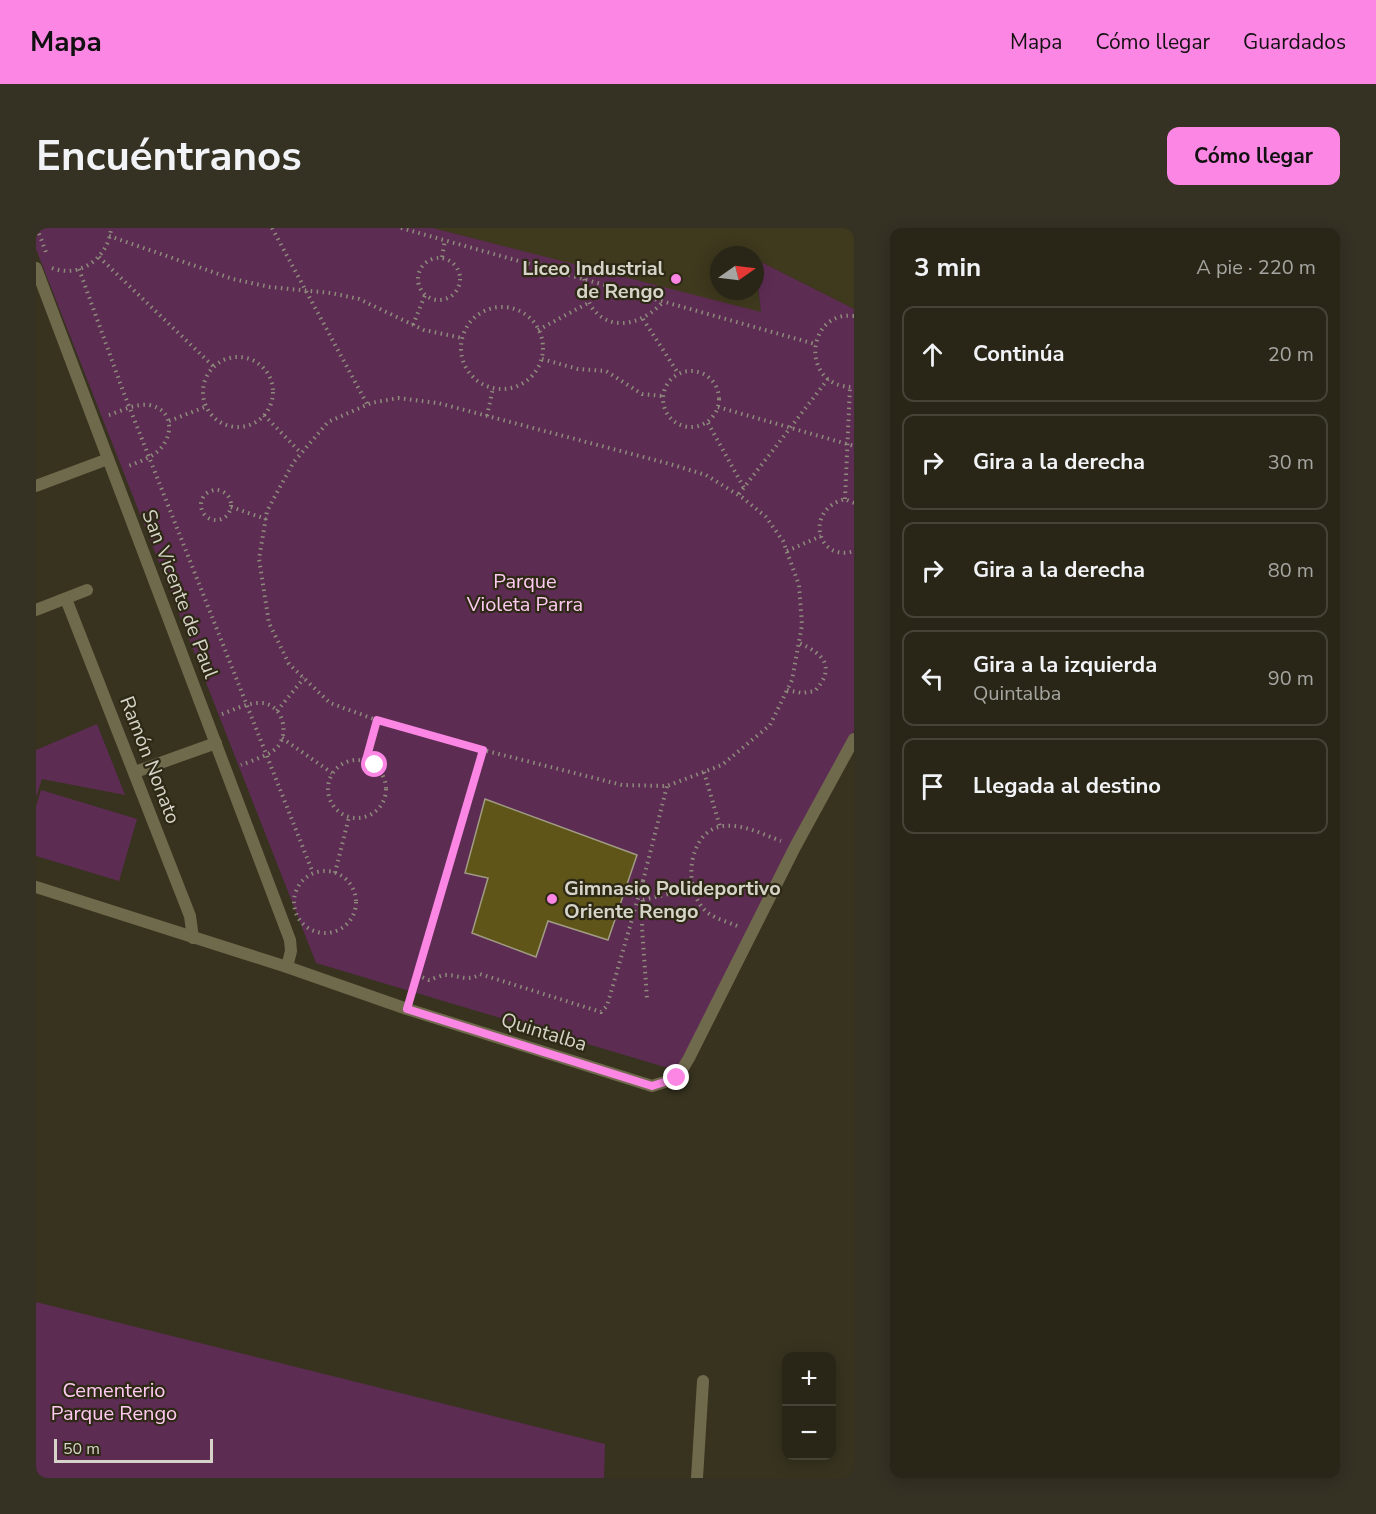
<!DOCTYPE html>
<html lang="es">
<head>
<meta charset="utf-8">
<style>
  body { margin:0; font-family:"Nunito Sans",sans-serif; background:#353224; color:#f1f3f6 }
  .controls { position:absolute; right:18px; bottom:18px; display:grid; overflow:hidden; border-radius:12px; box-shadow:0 3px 15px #0003 }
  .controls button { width:54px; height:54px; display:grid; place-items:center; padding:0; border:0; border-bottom:2px solid #454336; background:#292617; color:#f1f3f6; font:30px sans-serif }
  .compass { position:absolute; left:674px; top:18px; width:54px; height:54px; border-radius:50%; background:#292617; box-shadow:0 3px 15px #0003; rotate:76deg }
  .scale { position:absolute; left:18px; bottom:15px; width:159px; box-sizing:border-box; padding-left:6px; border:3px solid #d6d4c8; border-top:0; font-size:16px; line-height:21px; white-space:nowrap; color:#d6d4c8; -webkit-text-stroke:4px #2d2915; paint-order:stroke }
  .stop { position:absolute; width:18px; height:18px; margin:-14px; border:4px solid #fc86e3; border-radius:50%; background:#fff }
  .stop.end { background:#fc86e3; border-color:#fff; box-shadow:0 2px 6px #0008 }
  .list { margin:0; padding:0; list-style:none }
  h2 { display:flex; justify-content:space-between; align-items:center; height:78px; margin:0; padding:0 24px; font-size:26px }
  h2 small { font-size:20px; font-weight:400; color:#a5a5a1 }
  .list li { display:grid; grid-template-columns:39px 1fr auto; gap:18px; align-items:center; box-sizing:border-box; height:96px; margin:0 12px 12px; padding:0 12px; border:2px solid #454336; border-radius:12px }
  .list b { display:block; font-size:22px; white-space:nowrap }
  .list p { margin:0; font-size:20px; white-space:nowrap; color:#a5a5a1 }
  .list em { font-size:20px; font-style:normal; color:#a5a5a1 }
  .icon { flex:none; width:33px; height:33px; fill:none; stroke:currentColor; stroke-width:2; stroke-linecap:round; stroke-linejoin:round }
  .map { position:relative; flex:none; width:818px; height:1250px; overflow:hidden; border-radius:12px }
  header { display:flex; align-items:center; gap:36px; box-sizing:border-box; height:84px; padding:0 30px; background:#fc86e3; color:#111 }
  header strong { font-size:28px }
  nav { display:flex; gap:33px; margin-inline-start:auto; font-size:21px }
  .intro { display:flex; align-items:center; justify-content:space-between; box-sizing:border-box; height:144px; padding:0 36px }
  h1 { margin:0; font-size:42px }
  .button { padding:15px 27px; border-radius:12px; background:#fc86e3; color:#111; font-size:21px; font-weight:700 }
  main { display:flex; gap:36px; padding:0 36px }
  aside { flex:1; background:#292617; border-radius:12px; box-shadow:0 3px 15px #0003 }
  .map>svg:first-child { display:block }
  .built { fill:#3f3a1e }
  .green { fill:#5d2c53 }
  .building { fill:#605518; stroke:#a09c84; stroke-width:1.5 }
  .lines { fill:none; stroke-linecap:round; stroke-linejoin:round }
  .path { stroke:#8e8b7c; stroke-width:4; stroke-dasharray:1.5 4.5; stroke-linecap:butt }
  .minor { stroke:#706a4c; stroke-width:12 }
  .tertiary { stroke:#706a4c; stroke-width:12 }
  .route { stroke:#fc86e3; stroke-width:8 }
  .poi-dot { fill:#fc86e3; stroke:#2d2915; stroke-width:2 }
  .labels { text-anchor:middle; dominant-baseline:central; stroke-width:4.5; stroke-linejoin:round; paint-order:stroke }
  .poi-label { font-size:20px; font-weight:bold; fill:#d6d4c8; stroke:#2d2915; text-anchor:end }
  .park-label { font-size:20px; fill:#ffcaf1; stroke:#2d2915 }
  .street-label { font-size:20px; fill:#d6d4c8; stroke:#2d2915 }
</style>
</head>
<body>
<header>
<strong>Mapa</strong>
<nav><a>Mapa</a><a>Cómo llegar</a><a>Guardados</a></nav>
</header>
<div class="intro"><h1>Encuéntranos</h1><a class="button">Cómo llegar</a></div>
<main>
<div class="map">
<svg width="818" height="1250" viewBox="0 0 818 1250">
  <rect width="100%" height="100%" fill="#37331f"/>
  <!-- built -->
  <polygon class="built" points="397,0 818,0 818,81 719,31 719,27 683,27 683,63 719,63 719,40 725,85"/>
  <!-- green -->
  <g class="green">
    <polygon points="0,0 397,0 725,84 719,31 818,81 818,503 642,843 280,735 0,21"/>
    <polygon points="61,496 89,567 6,551 0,569 0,522"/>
    <polygon points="5,562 101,591 83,653 0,628 0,578"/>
    <polygon points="0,1074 569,1216 568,1250 0,1250"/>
  </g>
  <!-- building -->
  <polygon class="building" points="449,571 601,627 572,712 512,693 500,729 436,705 452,650 429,645"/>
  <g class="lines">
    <!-- path -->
    <g class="path">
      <polyline points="1,0 11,27"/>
      <polyline points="236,0 331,176"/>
      <polyline points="365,0 779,116"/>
      <polyline points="73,8 197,51 234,59 295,65 323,71 388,102 426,110"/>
      <polyline points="63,29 177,138"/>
      <polyline points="406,29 409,12"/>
      <circle cx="403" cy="51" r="21"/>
      <path d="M16,40C44,51 73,29 75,0"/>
      <polyline points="43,41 87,163 277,645"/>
      <path d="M548,51C550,61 551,75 558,82C578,106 610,93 627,74"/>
      <circle cx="466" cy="120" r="41"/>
      <path d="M818,88C770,82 763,160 818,159"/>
      <polyline points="607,91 642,145"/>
      <polyline points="377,97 389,67"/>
      <polyline points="502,102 554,74"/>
      <circle cx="202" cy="164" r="35"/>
      <polyline points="506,131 542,141 570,143 606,166 626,168"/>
      <circle cx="655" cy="171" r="28"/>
      <polygon points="362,170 402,175 634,236 670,247 707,270 730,289 747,313 763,357 766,397 756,452 734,497 686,537 631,558 586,557 447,522 346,494 294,475 253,436 233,395 223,331 231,283 257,235 292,194 335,175"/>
      <polyline points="682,179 818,218"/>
      <path d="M73,187C85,183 100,175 113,177C141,182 137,214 118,226C111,231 101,235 92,238"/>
      <polyline points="228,187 265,225"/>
      <polyline points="451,188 457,160"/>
      <polyline points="133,193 169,179"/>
      <polyline points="672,195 708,260"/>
      <circle cx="180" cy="277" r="15"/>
      <polyline points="703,266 792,151"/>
      <polyline points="809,271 814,159"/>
      <path d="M818,275L809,271C767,282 782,335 818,323"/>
      <polyline points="195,279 230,291"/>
      <polyline points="751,323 785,308"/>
      <path d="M751,462L766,465L779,463C800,439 788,426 763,415"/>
      <polyline points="241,483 268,450"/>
      <path d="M186,486C198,482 210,475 223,475C244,474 254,500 243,517C236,527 217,532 205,537"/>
      <polyline points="246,510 296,545"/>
      <circle cx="321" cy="561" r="29"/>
      <polyline points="330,532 341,492"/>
      <polyline points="668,544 684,599"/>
      <circle cx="289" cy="674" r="31"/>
      <polyline points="299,645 313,589"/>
      <polyline points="607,653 631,558"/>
      <polyline points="607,660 606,700 611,770"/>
      <polyline points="607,672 658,660"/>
      <path d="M701,698C692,694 680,691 672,685C646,665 650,603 687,598C708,596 726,606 745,613"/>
      <path d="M381,747L393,752C397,751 403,748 408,747C421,746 431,755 444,746L565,784L571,778L607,653"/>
      <polyline points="376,766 447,522"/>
    </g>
    <!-- minor -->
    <g class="minor">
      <polyline points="0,40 254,712 255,723 251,739"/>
      <polyline points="0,258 72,231"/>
      <polyline points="30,371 154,688 157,710"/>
      <polyline points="0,382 51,362"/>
      <polyline points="99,544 180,515"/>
      <polyline points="661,1250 667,1153"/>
    </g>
    <!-- tertiary -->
    <polyline class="tertiary" points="0,659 251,739 371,781 616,858 641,850 653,830 759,619 818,511"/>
  </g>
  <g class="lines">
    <!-- route -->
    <polyline class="route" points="339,537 330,532 341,492 447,522 371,781 616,858 641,850"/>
  </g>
  <!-- markers -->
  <g class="poi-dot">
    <circle cx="640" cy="51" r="6"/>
    <circle cx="516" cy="671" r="6"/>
  </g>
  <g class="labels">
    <!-- poi labels -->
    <g class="poi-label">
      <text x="628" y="40">Liceo Industrial<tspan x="628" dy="23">de Rengo</tspan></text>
      <text x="528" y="660" text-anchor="start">Gimnasio Polideportivo<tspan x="528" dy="23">Oriente Rengo</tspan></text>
    </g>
    <!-- park labels -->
    <g class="park-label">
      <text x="489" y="353">Parque<tspan x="489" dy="23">Violeta Parra</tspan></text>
      <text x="78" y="1162">Cementerio<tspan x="78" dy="23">Parque Rengo</tspan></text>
    </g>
    <!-- street labels -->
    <g class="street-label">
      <text transform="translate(144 366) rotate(69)">San Vicente de Paul</text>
      <text transform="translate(114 532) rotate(69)">Ramón Nonato</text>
      <text transform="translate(508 804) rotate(17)">Quintalba</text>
    </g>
  </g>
</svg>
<div class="controls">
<button>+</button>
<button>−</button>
</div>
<svg class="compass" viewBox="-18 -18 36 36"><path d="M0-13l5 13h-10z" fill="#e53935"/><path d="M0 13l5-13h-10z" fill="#a5a5a1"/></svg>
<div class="scale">50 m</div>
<div class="stop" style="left:339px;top:537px"></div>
<div class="stop end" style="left:641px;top:850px"></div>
</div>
<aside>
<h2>3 min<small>A pie · 220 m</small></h2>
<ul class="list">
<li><svg class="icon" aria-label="ahead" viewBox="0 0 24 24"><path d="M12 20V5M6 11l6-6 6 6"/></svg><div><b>Continúa</b></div><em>20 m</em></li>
<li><svg class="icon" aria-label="right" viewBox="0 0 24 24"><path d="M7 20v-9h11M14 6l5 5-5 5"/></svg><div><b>Gira a la derecha</b></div><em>30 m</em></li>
<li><svg class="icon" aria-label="right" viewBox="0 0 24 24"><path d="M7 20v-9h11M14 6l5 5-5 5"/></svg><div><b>Gira a la derecha</b></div><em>80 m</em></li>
<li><svg class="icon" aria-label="left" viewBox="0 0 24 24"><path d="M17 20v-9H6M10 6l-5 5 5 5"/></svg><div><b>Gira a la izquierda</b><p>Quintalba</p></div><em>90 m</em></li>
<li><svg class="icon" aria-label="arrive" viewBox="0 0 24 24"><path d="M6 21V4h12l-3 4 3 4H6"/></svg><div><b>Llegada al destino</b></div></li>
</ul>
</aside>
</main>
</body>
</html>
